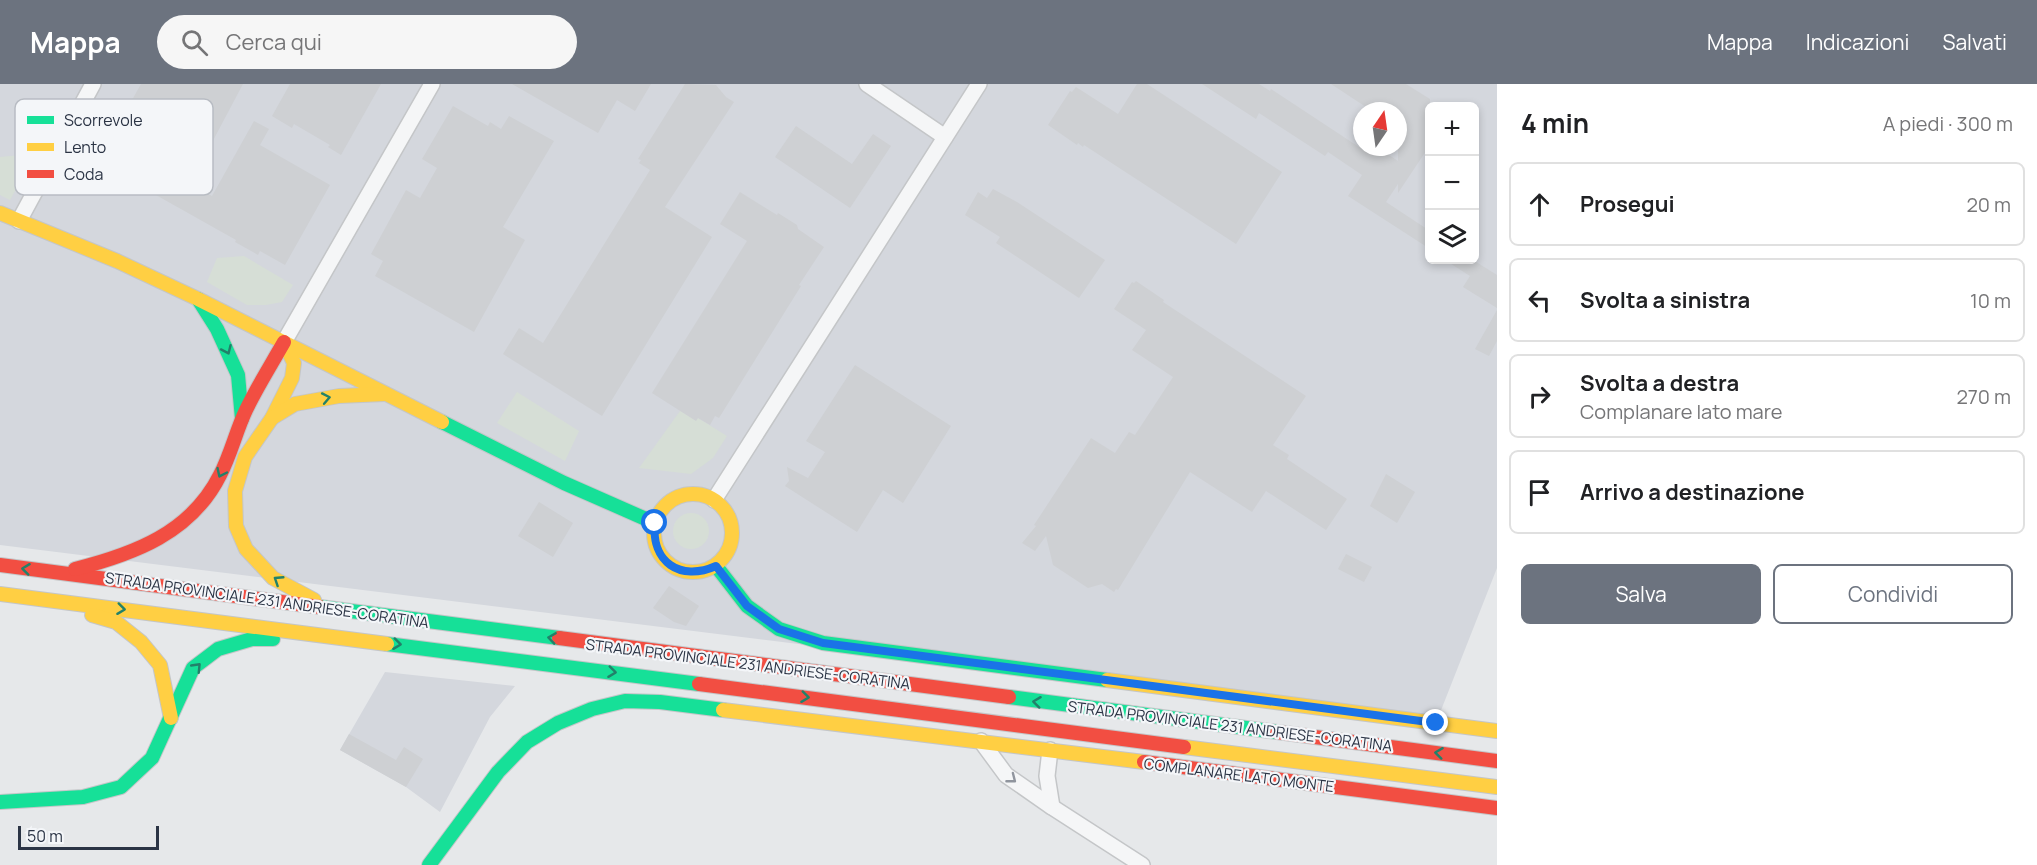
<!DOCTYPE html>
<html lang="it">
<head>
<meta charset="utf-8">
<style>
  body { margin:0; font-family:Manrope,sans-serif; background:#f6f6f6; color:#202124 }
  .controls { position:absolute; right:18px; top:18px; display:grid; overflow:hidden; border-radius:9px; box-shadow:0 3px 9px #0003 }
  .controls button { width:54px; height:54px; display:grid; place-items:center; padding:0; border:0; border-bottom:2px solid #e0e0e0; background:#fff; color:#202124; font:30px sans-serif }
  .compass { position:absolute; left:1353px; top:18px; width:54px; height:54px; border-radius:50%; background:#fff; box-shadow:0 3px 9px #0003; rotate:13deg }
  .scale { position:absolute; left:18px; bottom:15px; width:141px; box-sizing:border-box; padding-left:6px; border:3px solid #2b3445; border-top:0; font-size:16px; line-height:21px; white-space:nowrap; color:#2b3445; -webkit-text-stroke:4px #f4f6f9; paint-order:stroke }
  .stop { position:absolute; width:18px; height:18px; margin:-14px; border:4px solid #1a73e8; border-radius:50%; background:#fff }
  .stop.end { background:#1a73e8; border-color:#fff; box-shadow:0 2px 6px #0008 }
  .list { margin:0; padding:0; list-style:none }
  h2 { display:flex; justify-content:space-between; align-items:center; height:78px; margin:0; padding:0 24px; font-size:26px }
  h2 small { font-size:20px; font-weight:400; color:#757577 }
  .list li { display:grid; grid-template-columns:39px 1fr auto; gap:18px; align-items:center; box-sizing:border-box; height:84px; margin:0 12px 12px; padding:0 12px; border:2px solid #e0e0e0; border-radius:9px }
  .list b { display:block; font-size:22px; white-space:nowrap }
  .list p { margin:0; font-size:20px; white-space:nowrap; color:#757577 }
  .list em { font-size:20px; font-style:normal; color:#757577 }
  .actions { display:flex; gap:12px; padding:18px 24px }
  .actions a { flex:1; padding:14px 0; border:2px solid #6c737f; border-radius:9px; text-align:center; font-size:21px; color:#6c737f }
  .actions .main { background:#6c737f; color:#fff }
  .icon { flex:none; width:33px; height:33px; fill:none; stroke:currentColor; stroke-width:2; stroke-linecap:round; stroke-linejoin:round }
  .map { position:relative; flex:none; width:1497px; height:781px; overflow:hidden }
  header { display:flex; align-items:center; gap:36px; box-sizing:border-box; height:84px; padding:0 30px; background:#6c737f; color:#fff }
  header strong { font-size:28px }
  nav { display:flex; gap:33px; margin-inline-start:auto; font-size:21px }
  .search { width:420px; height:54px; background:#f6f6f6; display:flex; align-items:center; gap:15px; box-sizing:border-box; padding:0 21px; border-radius:33px; color:#757577; font-size:22px }
  main { display:flex }
  aside { flex:1; background:#fff }
  .map>svg:first-child { display:block }
  .built { fill:#d4d7dd; fill-rule:evenodd }
  .green { fill:#d6ded6 }
  .building { fill:#ced0d3 }
  .lines { fill:none; stroke-linecap:round; stroke-linejoin:round }
  .street-casing { stroke:#c4c6c8; stroke-width:18 }
  .fast-casing { stroke:#c4c6c8; stroke-width:16 }
  .slow-casing { stroke:#c4c6c8; stroke-width:16 }
  .jam-casing { stroke:#c4c6c8; stroke-width:16 }
  .street { stroke:#f5f6f7; stroke-width:15 }
  .fast { stroke:#16e098; stroke-width:14 }
  .slow { stroke:#ffcf43; stroke-width:14 }
  .jam { stroke:#f24e42; stroke-width:14 }
  .oneway { stroke:#22816a }
  .oneway2 { stroke:#90959e }
  .route { stroke:#1a73e8; stroke-width:8 }
  .labels { text-anchor:middle; dominant-baseline:central; stroke-width:4.5; stroke-linejoin:round; paint-order:stroke }
  .street-label { font-size:15px; fill:#2b3445; stroke:#f4f6f9 }
  .key { fill:#f4f6f9; stroke:#b8bcc3; stroke-width:1.5 }
  .key-label { font-size:16px; fill:#2b3445 }
</style>
</head>
<body>
<header>
<strong>Mappa</strong>
<div class="search"><svg class="icon" aria-label="search" viewBox="0 0 24 24"><circle cx="10" cy="10" r="6"/><path d="M15 15l6 6"/></svg>Cerca qui</div>
<nav><a>Mappa</a><a>Indicazioni</a><a>Salvati</a></nav>
</header>
<main>
<div class="map">
<svg width="1497" height="781" viewBox="0 0 1497 781">
  <rect width="100%" height="100%" fill="#e6e8ea"/>
  <!-- built -->
  <g class="built">
    <path d="M0,0H1497V484L1436,639L0,461ZM1430,22H1474V176H1430ZM1362,27H1398V63H1362Z"/>
    <polygon points="385,588 515,602 490,633 440,728 406,703 340,666"/>
  </g>
  <!-- green -->
  <g class="green">
    <polygon points="45,53 10,116 0,111 0,73 21,71"/>
    <polygon points="244,172 293,201 282,218 266,221 247,221 207,198 217,174"/>
    <polygon points="517,308 579,347 565,377 497,339"/>
    <polygon points="680,327 696,336 698,334 727,352 713,374 691,390 639,384"/>
    <circle cx="691" cy="447" r="18"/>
  </g>
  <!-- building -->
  <g class="building">
    <polygon points="141,0 243,0 190,100 212,112 254,37 269,45 260,61 330,101 285,181 260,167 258,171 235,158 236,156 115,88 113,90 84,74 105,38 133,55 132,56 181,83 197,53 132,16"/>
    <polygon points="290,0 381,0 341,71 328,63 330,61 294,40 292,44 272,32"/>
    <polygon points="512,0 651,0 635,27 617,16 598,49"/>
    <polygon points="685,0 716,1 726,13 734,18 665,123 712,153 602,332 503,270 519,244 543,259 650,86 639,79 641,76 638,75"/>
    <polygon points="1137,0 1147,0 1282,88 1236,160 1084,61 1083,63 1078,59 1077,61 1048,41 1070,7 1072,8 1076,3 1118,30"/>
    <polygon points="1202,0 1259,0 1270,7 1271,5 1359,63 1377,63 1398,77 1398,27 1372,27 1331,0 1406,0 1430,15 1430,61 1398,109 1398,100 1386,118 1430,147 1430,165 1348,112 1362,91 1328,68 1325,72 1259,29 1256,35"/>
    <polygon points="453,22 488,42 490,38 501,45 509,32 554,57 503,143 525,156 474,248 375,192 383,177 371,170 406,106 420,114 437,84 422,75"/>
    <polygon points="796,42 852,80 873,50 891,62 850,124 775,73"/>
    <polygon points="993,105 1017,118 1105,176 1079,214 996,159 1000,153 965,131 978,108 987,114"/>
    <polygon points="740,108 777,131 778,129 797,141 798,145 824,163 799,201 801,202 719,334 715,332 710,341 698,334 696,337 652,309 747,157 720,140"/>
    <polygon points="1445,176 1473,176 1497,191 1497,224 1463,203 1470,192"/>
    <polygon points="1136,197 1164,216 1163,218 1306,312 1273,361 1289,371 1287,375 1347,415 1326,446 1266,407 1252,428 1190,388 1118,506 1116,505 1114,508 1102,500 1088,504 1053,481 1046,452 1035,467 1022,459 1036,442 1034,441 1091,354 1115,369 1129,348 1135,351 1173,293 1132,266 1146,246 1114,225 1132,198 1134,199"/>
    <polygon points="1497,226 1497,257 1489,272 1475,265"/>
    <polygon points="855,281 951,342 903,419 883,406 857,448 785,402 789,397 787,383 808,394 825,368 806,357"/>
    <polygon points="1386,390 1415,408 1397,439 1370,422"/>
    <polygon points="539,418 573,439 553,473 518,452"/>
    <polygon points="1346,470 1372,483 1364,498 1338,485"/>
    <polygon points="669,502 699,522 686,542 674,538 653,524"/>
    <polygon points="349,650 396,676 404,663 423,675 406,703 340,666"/>
  </g>
  <g class="lines">
    <!-- street casing -->
    <g class="street-casing">
      <g id="street">
        <polyline points="867,0 945,53"/>
        <polyline points="19,137 93,0"/>
        <polyline points="284,258 432,0"/>
        <polyline points="714,416 979,0"/>
        <polyline points="981,657 1006,691 1052,723 1142,781"/>
        <polyline points="1050,666 1047,692 1052,723"/>
      </g>
    </g>
    <!-- fast casing -->
    <g class="fast-casing">
      <g id="fast">
        <polyline points="198,215 217,245 238,291 242,335"/>
        <polyline points="442,338 564,399 655,439"/>
        <polyline points="716,482 747,522 779,545 823,559 1107,596"/>
        <polyline points="320,523 559,554"/>
        <polyline points="387,560 699,600"/>
        <polyline points="1009,613 1277,648"/>
        <polyline points="0,718 83,713 121,703 152,674 193,584 218,565 252,555 273,555"/>
        <polyline points="429,781 498,688 527,658 558,639 592,625 625,617 660,618 723,626"/>
      </g>
    </g>
    <!-- slow casing -->
    <g class="slow-casing">
      <g id="slow">
        <polyline points="0,129 117,177 198,215 442,338"/>
        <polyline points="284,258 294,279 292,294 272,334 245,373 235,407 236,442 246,465 273,494 314,516"/>
        <polyline points="272,334 295,320 339,312 385,310"/>
        <circle cx="693" cy="449" r="39"/>
        <polyline points="0,510 387,560"/>
        <polyline points="92,531 116,538 141,558 160,581 171,634"/>
        <polyline points="1107,596 1497,647"/>
        <polyline points="723,626 1144,678"/>
        <polyline points="1184,663 1497,703"/>
      </g>
    </g>
    <!-- jam casing -->
    <g class="jam-casing">
      <g id="jam">
        <polyline points="0,481 320,523"/>
        <path d="M75,485C134,470 191,449 220,391C231,370 236,347 246,326C257,303 271,281 284,258"/>
        <polyline points="559,554 1009,613"/>
        <polyline points="699,600 1184,663"/>
        <polyline points="1277,648 1497,677"/>
        <polyline points="1144,678 1497,724"/>
      </g>
    </g>
    <!-- street -->
    <use href="#street" class="street"/>
    <!-- fast -->
    <use href="#fast" class="fast"/>
    <!-- slow -->
    <use href="#slow" class="slow"/>
    <!-- jam -->
    <use href="#jam" class="jam"/>
  </g>
  <!-- one-way arrows -->
  <defs><path id="oneway-chevron" d="M-2-3.5L2.5 0L-2 3.5" fill="none" stroke-width="1.6" stroke-linecap="round" stroke-linejoin="round" transform="scale(1.5)"/></defs>
  <g class="oneway">
    <use href="#oneway-chevron" transform="translate(227 266) rotate(66)"/>
    <use href="#oneway-chevron" transform="translate(326 314) rotate(-11)"/>
    <use href="#oneway-chevron" transform="translate(221 389) rotate(115)"/>
    <use href="#oneway-chevron" transform="translate(26 485) rotate(-173)"/>
    <use href="#oneway-chevron" transform="translate(278 496) rotate(-147)"/>
    <use href="#oneway-chevron" transform="translate(121 525) rotate(7)"/>
    <use href="#oneway-chevron" transform="translate(552 554) rotate(-172)"/>
    <use href="#oneway-chevron" transform="translate(397 560) rotate(7)"/>
    <use href="#oneway-chevron" transform="translate(197 583) rotate(-46)"/>
    <use href="#oneway-chevron" transform="translate(612 588) rotate(7)"/>
    <use href="#oneway-chevron" transform="translate(805 613) rotate(7)"/>
    <use href="#oneway-chevron" transform="translate(1037 618) rotate(-173)"/>
    <use href="#oneway-chevron" transform="translate(1439 669) rotate(-173)"/>
  </g>
  <use class="oneway2" href="#oneway-chevron" transform="translate(1012 695) rotate(38)"/>
  <g class="lines">
    <!-- route -->
    <path class="route" d="M655,439C651,478 680,498 716,482L747,522L779,545L823,559L1436,639"/>
  </g>
  <g class="labels">
    <!-- street labels -->
    <g class="street-label">
      <text transform="translate(267 516) rotate(8)">STRADA PROVINCIALE 231 ANDRIESE-CORATINA</text>
      <text transform="translate(748 580) rotate(7)">STRADA PROVINCIALE 231 ANDRIESE-CORATINA</text>
      <text transform="translate(1230 642) rotate(7)">STRADA PROVINCIALE 231 ANDRIESE-CORATINA</text>
      <text transform="translate(1239 691) rotate(7)">COMPLANARE LATO MONTE</text>
    </g>
  </g>
  <!-- legend -->
  <rect x="15" y="15" width="198" height="96" rx="9" class="key"/>
  <rect x="27" y="32" width="27" height="8" fill="#16e098"/>
  <rect x="27" y="59" width="27" height="8" fill="#ffcf43"/>
  <rect x="27" y="86" width="27" height="8" fill="#f24e42"/>
  <g class="key-label">
    <text x="64" y="42">Scorrevole</text>
    <text x="64" y="69">Lento</text>
    <text x="64" y="96">Coda</text>
  </g>
</svg>
<div class="controls">
<button>+</button>
<button>−</button>
<button><svg class="icon" aria-label="layers" viewBox="0 0 24 24"><path d="M12 4l9 5-9 5-9-5zM3 14l9 5 9-5"/></svg></button>
</div>
<svg class="compass" viewBox="-18 -18 36 36"><path d="M0-13l5 13h-10z" fill="#e53935"/><path d="M0 13l5-13h-10z" fill="#757577"/></svg>
<div class="scale">50 m</div>
<div class="stop" style="left:655px;top:439px"></div>
<div class="stop end" style="left:1436px;top:639px"></div>
</div>
<aside>
<h2>4 min<small>A piedi · 300 m</small></h2>
<ul class="list">
<li><svg class="icon" aria-label="ahead" viewBox="0 0 24 24"><path d="M12 20V5M6 11l6-6 6 6"/></svg><div><b>Prosegui</b></div><em>20 m</em></li>
<li><svg class="icon" aria-label="left" viewBox="0 0 24 24"><path d="M17 20v-9H6M10 6l-5 5 5 5"/></svg><div><b>Svolta a sinistra</b></div><em>10 m</em></li>
<li><svg class="icon" aria-label="right" viewBox="0 0 24 24"><path d="M7 20v-9h11M14 6l5 5-5 5"/></svg><div><b>Svolta a destra</b><p>Complanare lato mare</p></div><em>270 m</em></li>
<li><svg class="icon" aria-label="arrive" viewBox="0 0 24 24"><path d="M6 21V4h12l-3 4 3 4H6"/></svg><div><b>Arrivo a destinazione</b></div></li>
</ul>
<div class="actions"><a class="main">Salva</a><a>Condividi</a></div>
</aside>
</main>
</body>
</html>
